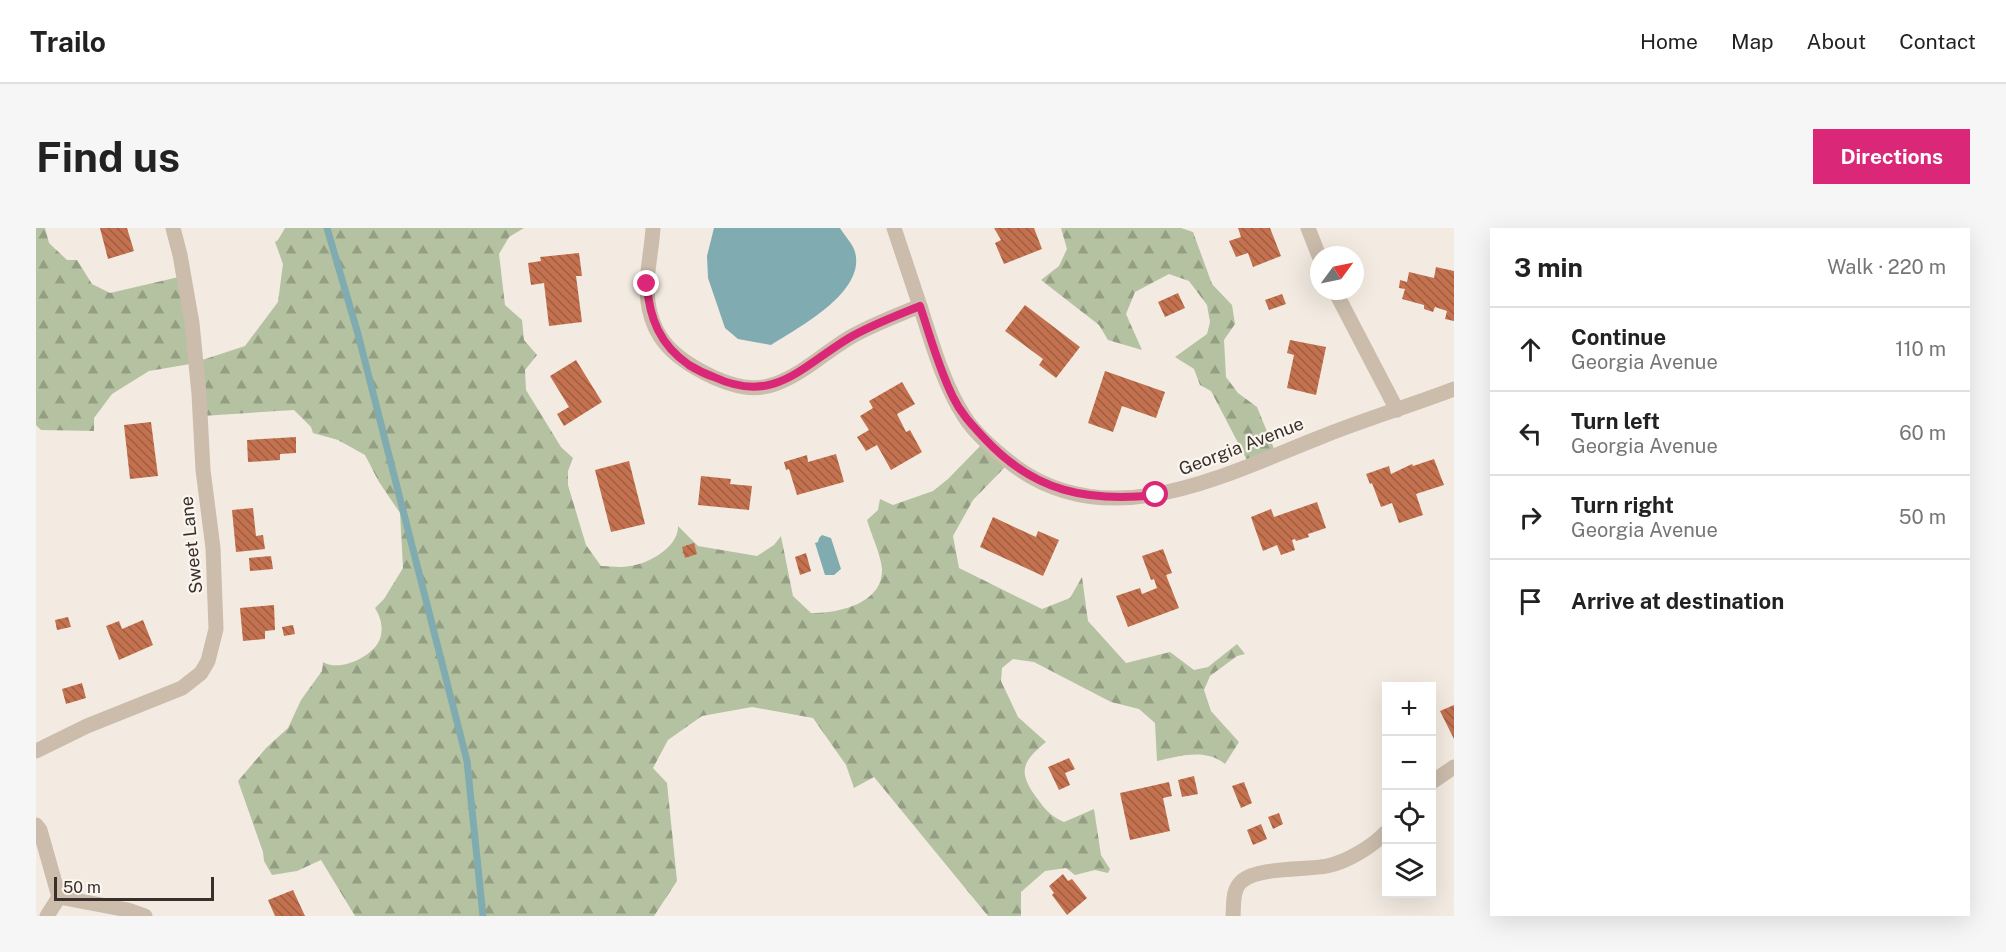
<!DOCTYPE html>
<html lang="en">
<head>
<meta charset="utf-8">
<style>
  body { margin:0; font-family:"Public Sans",sans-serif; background:#f6f6f6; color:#222 }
  .controls { position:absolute; right:18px; bottom:18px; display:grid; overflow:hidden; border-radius:0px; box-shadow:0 6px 24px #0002 }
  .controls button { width:54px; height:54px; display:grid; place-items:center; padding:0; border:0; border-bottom:2px solid #e0e0e0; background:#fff; color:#222; font:30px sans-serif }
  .compass { position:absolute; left:1274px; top:18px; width:54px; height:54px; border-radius:50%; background:#fff; box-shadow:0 6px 24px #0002; rotate:57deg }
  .scale { position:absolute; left:18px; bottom:15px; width:160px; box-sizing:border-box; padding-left:6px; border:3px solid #3a302b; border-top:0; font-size:16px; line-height:21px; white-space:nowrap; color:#3a302b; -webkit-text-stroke:4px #faf5ee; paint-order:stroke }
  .stop { position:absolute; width:18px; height:18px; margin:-14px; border:4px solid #db2777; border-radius:50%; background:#fff }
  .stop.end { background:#db2777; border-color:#fff; box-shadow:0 2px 6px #0008 }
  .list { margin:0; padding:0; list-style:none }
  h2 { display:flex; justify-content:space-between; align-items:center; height:78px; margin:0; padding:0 24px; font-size:26px }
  h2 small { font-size:20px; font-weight:400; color:#767676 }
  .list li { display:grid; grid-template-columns:39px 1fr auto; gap:18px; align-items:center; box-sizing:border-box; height:84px; padding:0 24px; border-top:2px solid #e0e0e0 }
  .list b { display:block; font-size:22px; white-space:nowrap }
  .list p { margin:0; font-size:20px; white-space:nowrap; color:#767676 }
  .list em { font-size:20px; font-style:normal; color:#767676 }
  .icon { flex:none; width:33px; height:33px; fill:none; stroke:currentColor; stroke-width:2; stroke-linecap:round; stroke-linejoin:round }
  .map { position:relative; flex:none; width:1418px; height:688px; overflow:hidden; border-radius:0px }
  header { display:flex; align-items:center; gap:36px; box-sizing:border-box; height:84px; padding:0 30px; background:#fff; border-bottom:2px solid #e0e0e0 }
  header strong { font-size:28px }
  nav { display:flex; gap:33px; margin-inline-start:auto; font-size:21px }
  .intro { display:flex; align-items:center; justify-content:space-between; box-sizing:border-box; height:144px; padding:0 36px }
  h1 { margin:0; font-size:42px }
  .button { padding:15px 27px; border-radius:0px; background:#db2777; color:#fff; font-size:21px; font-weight:700 }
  main { display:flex; gap:36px; padding:0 36px }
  aside { flex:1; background:#fff; border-radius:0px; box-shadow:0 6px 24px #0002 }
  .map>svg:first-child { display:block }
  .forest { fill:url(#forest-firs) }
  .water { fill:#80abb0 }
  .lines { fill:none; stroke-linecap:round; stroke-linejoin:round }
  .stream { stroke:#80abb0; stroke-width:7 }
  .building { fill:url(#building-back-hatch) }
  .minor { stroke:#cbbcac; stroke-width:15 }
  .route { stroke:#db2777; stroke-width:8 }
  .labels { text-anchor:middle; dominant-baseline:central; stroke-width:4.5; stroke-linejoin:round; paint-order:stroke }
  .street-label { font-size:18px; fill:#3a302b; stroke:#faf5ee }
</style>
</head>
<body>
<header>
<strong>Trailo</strong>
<nav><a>Home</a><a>Map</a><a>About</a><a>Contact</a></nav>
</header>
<div class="intro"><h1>Find us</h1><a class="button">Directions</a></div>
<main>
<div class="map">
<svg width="1418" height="688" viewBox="0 0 1418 688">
  <defs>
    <pattern id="forest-firs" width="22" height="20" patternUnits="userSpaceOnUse" patternTransform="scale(1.5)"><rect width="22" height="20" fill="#b5c2a1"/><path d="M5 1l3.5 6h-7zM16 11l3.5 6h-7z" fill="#949e83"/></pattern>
    <pattern id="building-back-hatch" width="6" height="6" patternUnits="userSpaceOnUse" patternTransform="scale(1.5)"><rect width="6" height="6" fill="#c3714e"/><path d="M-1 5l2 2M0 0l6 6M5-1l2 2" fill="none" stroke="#9f5d41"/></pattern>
  </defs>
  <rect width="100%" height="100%" fill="#f3ebe1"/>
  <!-- forest -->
  <g class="forest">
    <path d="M0,0H9L13,15L31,32H41L56,56L74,65L147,48L160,134L209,118L242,74L247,36L239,14L242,12L249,0H488L473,9L463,26L469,77L486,92L488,112L501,127L489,142L490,162L525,219L537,230L532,243V257L550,317L565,338C574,338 584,340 594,338C612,336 643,319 642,298L662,318L721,328L738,317L745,308L757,368L775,385C802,385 847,376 846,341C845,327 835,306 831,292L842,282L844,271L857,277L897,263L912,251L950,212L974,234L937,272L917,308L923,340L1006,381L1034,370L1046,349L1052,393L1090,435L1134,424L1158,442L1172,439L1201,416L1209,426L1201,428L1174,448L1168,462L1175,483L1203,514L1189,536C1169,520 1144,528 1121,533L1119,495L1103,481L1075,474L998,434L977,431L966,440L965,453L982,489L1010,514C987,533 981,543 1000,569C1010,582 1013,587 1028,594L1058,581L1065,627L1074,641L1072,645L1059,642L1039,647L1030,640L1009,643L985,664V688H952L838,549L818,560L810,537L777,490L716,479L666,488L632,512L617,540L631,555L641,653L618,688H319L285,632L261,643L236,647L228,633L227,624L202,553L230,520L252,500L265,472L286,443L287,434C304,445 342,427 345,407C347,397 344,388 339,380L348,371L367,340L364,285L343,254L329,227L302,212L277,205L275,199L258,182L166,188L160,135L113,143L76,166L58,190V203L5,202L0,197Z"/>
    <polygon points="1025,0 1145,0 1157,4 1176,56 1196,77 1199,96 1188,112 1190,149 1202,165 1221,179 1239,223 1212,234 1175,163 1164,157 1158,141 1139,129 1171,106 1174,94 1171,77 1153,53 1133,46 1099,64 1090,86 1106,122 1072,112 1063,97 1005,52 1023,38 1031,21"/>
  </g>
  <!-- water -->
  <g class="water">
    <path d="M678,0H804C808,7 817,16 819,24C830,64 763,99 735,117L702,111L689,100L672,50L671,28Z"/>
    <polygon points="786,307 795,310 805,341 798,347 789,347 779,315 782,314 783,310"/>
  </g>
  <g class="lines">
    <!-- stream -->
    <polyline class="stream" points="291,0 322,106 431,533 447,688"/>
  </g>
  <!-- building -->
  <g class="building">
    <polygon points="64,0 91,0 98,23 72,31"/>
    <polygon points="958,0 998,0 1006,21 968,36 959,15 965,12"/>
    <polygon points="1202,0 1234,0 1245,28 1217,39 1212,25 1200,29 1193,13 1205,9"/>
    <polygon points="543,25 546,48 540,48 546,94 513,98 508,55 495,57 492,35 505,33 504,29"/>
    <polygon points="1400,39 1418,43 1418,93 1409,91 1411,83 1399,79 1397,84 1388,81 1388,77 1366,71 1369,61 1363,60 1364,52 1371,54 1373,44 1398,50"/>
    <polygon points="1142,65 1149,80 1129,89 1122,74"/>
    <polygon points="1246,66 1250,76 1233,82 1229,72"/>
    <polygon points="989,77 1044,119 1020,150 1003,137 1007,131 969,103"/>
    <polygon points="1254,112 1290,119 1280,167 1251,160 1258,127 1251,125"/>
    <polygon points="540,132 566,174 528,198 521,186 533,179 514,148"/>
    <polygon points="1069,143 1129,164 1120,190 1086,178 1077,204 1052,195"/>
    <polygon points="866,154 879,176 861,186 870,204 874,202 886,224 855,242 841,217 830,223 821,209 833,202 824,188 837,180 833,173"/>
    <polygon points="115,194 122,248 94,251 88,197"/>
    <polygon points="260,209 260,225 244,226 244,232 212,234 211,212"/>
    <polygon points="800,226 808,254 761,267 753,241 750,242 748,234 771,227 772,234"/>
    <polygon points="1398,231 1408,257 1380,266 1387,287 1363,295 1356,275 1345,279 1336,255 1334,256 1330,246 1353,238 1355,246 1376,236 1377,238"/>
    <polygon points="593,233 609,296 575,304 559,242"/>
    <polygon points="665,248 695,251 694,256 716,258 713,282 662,277"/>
    <polygon points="1281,274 1290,300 1272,306 1273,309 1260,313 1259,311 1256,312 1259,322 1245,327 1241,317 1227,323 1215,289 1235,281 1238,289"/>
    <polygon points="217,280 220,308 227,307 229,321 200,324 196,282"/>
    <polygon points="957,289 1000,309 1002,303 1023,312 1007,348 944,319"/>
    <polygon points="658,315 661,326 649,330 646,319"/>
    <polygon points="1127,321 1136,345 1130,347 1143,380 1092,399 1080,368 1104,360 1106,366 1121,360 1118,351 1115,352 1106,328"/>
    <polygon points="770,325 775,343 764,347 759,329"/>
    <polygon points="235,328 237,341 214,343 213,330"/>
    <polygon points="238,377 239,402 229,403 229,411 207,413 204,380"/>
    <polygon points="32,389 35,399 21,402 19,392"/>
    <polygon points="107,392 117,417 83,432 70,398 83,393 86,401"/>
    <polygon points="257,397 259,406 248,408 246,399"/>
    <polygon points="46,455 50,470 30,476 26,461"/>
    <polygon points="1418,477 1418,511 1404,483"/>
    <polygon points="1033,530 1039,541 1029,545 1034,557 1023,562 1012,539"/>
    <polygon points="1158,548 1162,566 1146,569 1142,552"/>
    <polygon points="1133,554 1136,568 1127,570 1134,603 1094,612 1084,565"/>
    <polygon points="1208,554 1216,575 1205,580 1196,558"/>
    <polygon points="1243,585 1247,596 1237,601 1232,589"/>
    <polygon points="1225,596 1231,611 1217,617 1211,602"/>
    <polygon points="1027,646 1032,653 1036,651 1051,670 1031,687 1016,667 1018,665 1013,658"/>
    <polygon points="257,662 269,688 239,688 232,672"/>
  </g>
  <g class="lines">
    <!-- minor -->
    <g class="minor">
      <path d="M617,0C616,18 612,36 611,55C610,105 634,129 677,149C697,158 718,164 739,156C767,146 788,125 813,110C835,97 860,88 884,78L858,0"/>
      <polyline points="1272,0 1283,28"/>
      <polyline points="1299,63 1361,182"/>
      <path d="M884,78C896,115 907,155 928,188C939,206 963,226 980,239C1076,308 1190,246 1285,209C1329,191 1374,178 1418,161"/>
      <polyline points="0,523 51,498 146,460 165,445 172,433 180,401 177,320 167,242 163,166 156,95 144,27 137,0"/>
      <polyline points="1396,554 1418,539"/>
      <polyline points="0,597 4,602 23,669 11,688"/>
      <polyline points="23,669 92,682 109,688"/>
      <path d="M1197,688C1198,677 1196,661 1206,653C1222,639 1270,642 1291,638C1311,634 1337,618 1350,604"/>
    </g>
  </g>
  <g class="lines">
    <!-- route -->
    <path class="route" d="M611,56C613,90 624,117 653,137C661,142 669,146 678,149C738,177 765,139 813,110C835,97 860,88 884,78C894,108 903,141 917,169C925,186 937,198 950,212C999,264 1051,274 1120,267"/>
  </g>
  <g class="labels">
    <!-- street labels -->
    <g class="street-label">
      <text transform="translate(1205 218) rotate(-21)">Georgia Avenue</text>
      <text transform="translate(155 317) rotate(-96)">Sweet Lane</text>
    </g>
  </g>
</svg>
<div class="controls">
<button>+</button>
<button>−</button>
<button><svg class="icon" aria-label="locate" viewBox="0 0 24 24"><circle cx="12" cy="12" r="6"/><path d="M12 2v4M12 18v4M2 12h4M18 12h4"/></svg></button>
<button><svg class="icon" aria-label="layers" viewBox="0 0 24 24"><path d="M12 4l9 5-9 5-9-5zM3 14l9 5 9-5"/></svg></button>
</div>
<svg class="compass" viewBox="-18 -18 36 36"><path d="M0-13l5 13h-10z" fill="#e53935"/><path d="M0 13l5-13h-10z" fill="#767676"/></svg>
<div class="scale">50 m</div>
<div class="stop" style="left:1120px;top:267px"></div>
<div class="stop end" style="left:611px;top:56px"></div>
</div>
<aside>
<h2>3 min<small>Walk · 220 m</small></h2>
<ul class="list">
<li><svg class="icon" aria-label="ahead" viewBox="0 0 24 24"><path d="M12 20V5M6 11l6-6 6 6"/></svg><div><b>Continue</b><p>Georgia Avenue</p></div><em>110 m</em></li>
<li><svg class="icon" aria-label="left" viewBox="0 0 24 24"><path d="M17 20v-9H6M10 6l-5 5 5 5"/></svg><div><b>Turn left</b><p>Georgia Avenue</p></div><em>60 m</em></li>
<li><svg class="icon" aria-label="right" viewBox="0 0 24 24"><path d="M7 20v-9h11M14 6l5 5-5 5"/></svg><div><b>Turn right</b><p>Georgia Avenue</p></div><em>50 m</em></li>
<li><svg class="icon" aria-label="arrive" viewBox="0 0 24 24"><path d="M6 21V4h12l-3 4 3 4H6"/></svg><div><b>Arrive at destination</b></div></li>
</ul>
</aside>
</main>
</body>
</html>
